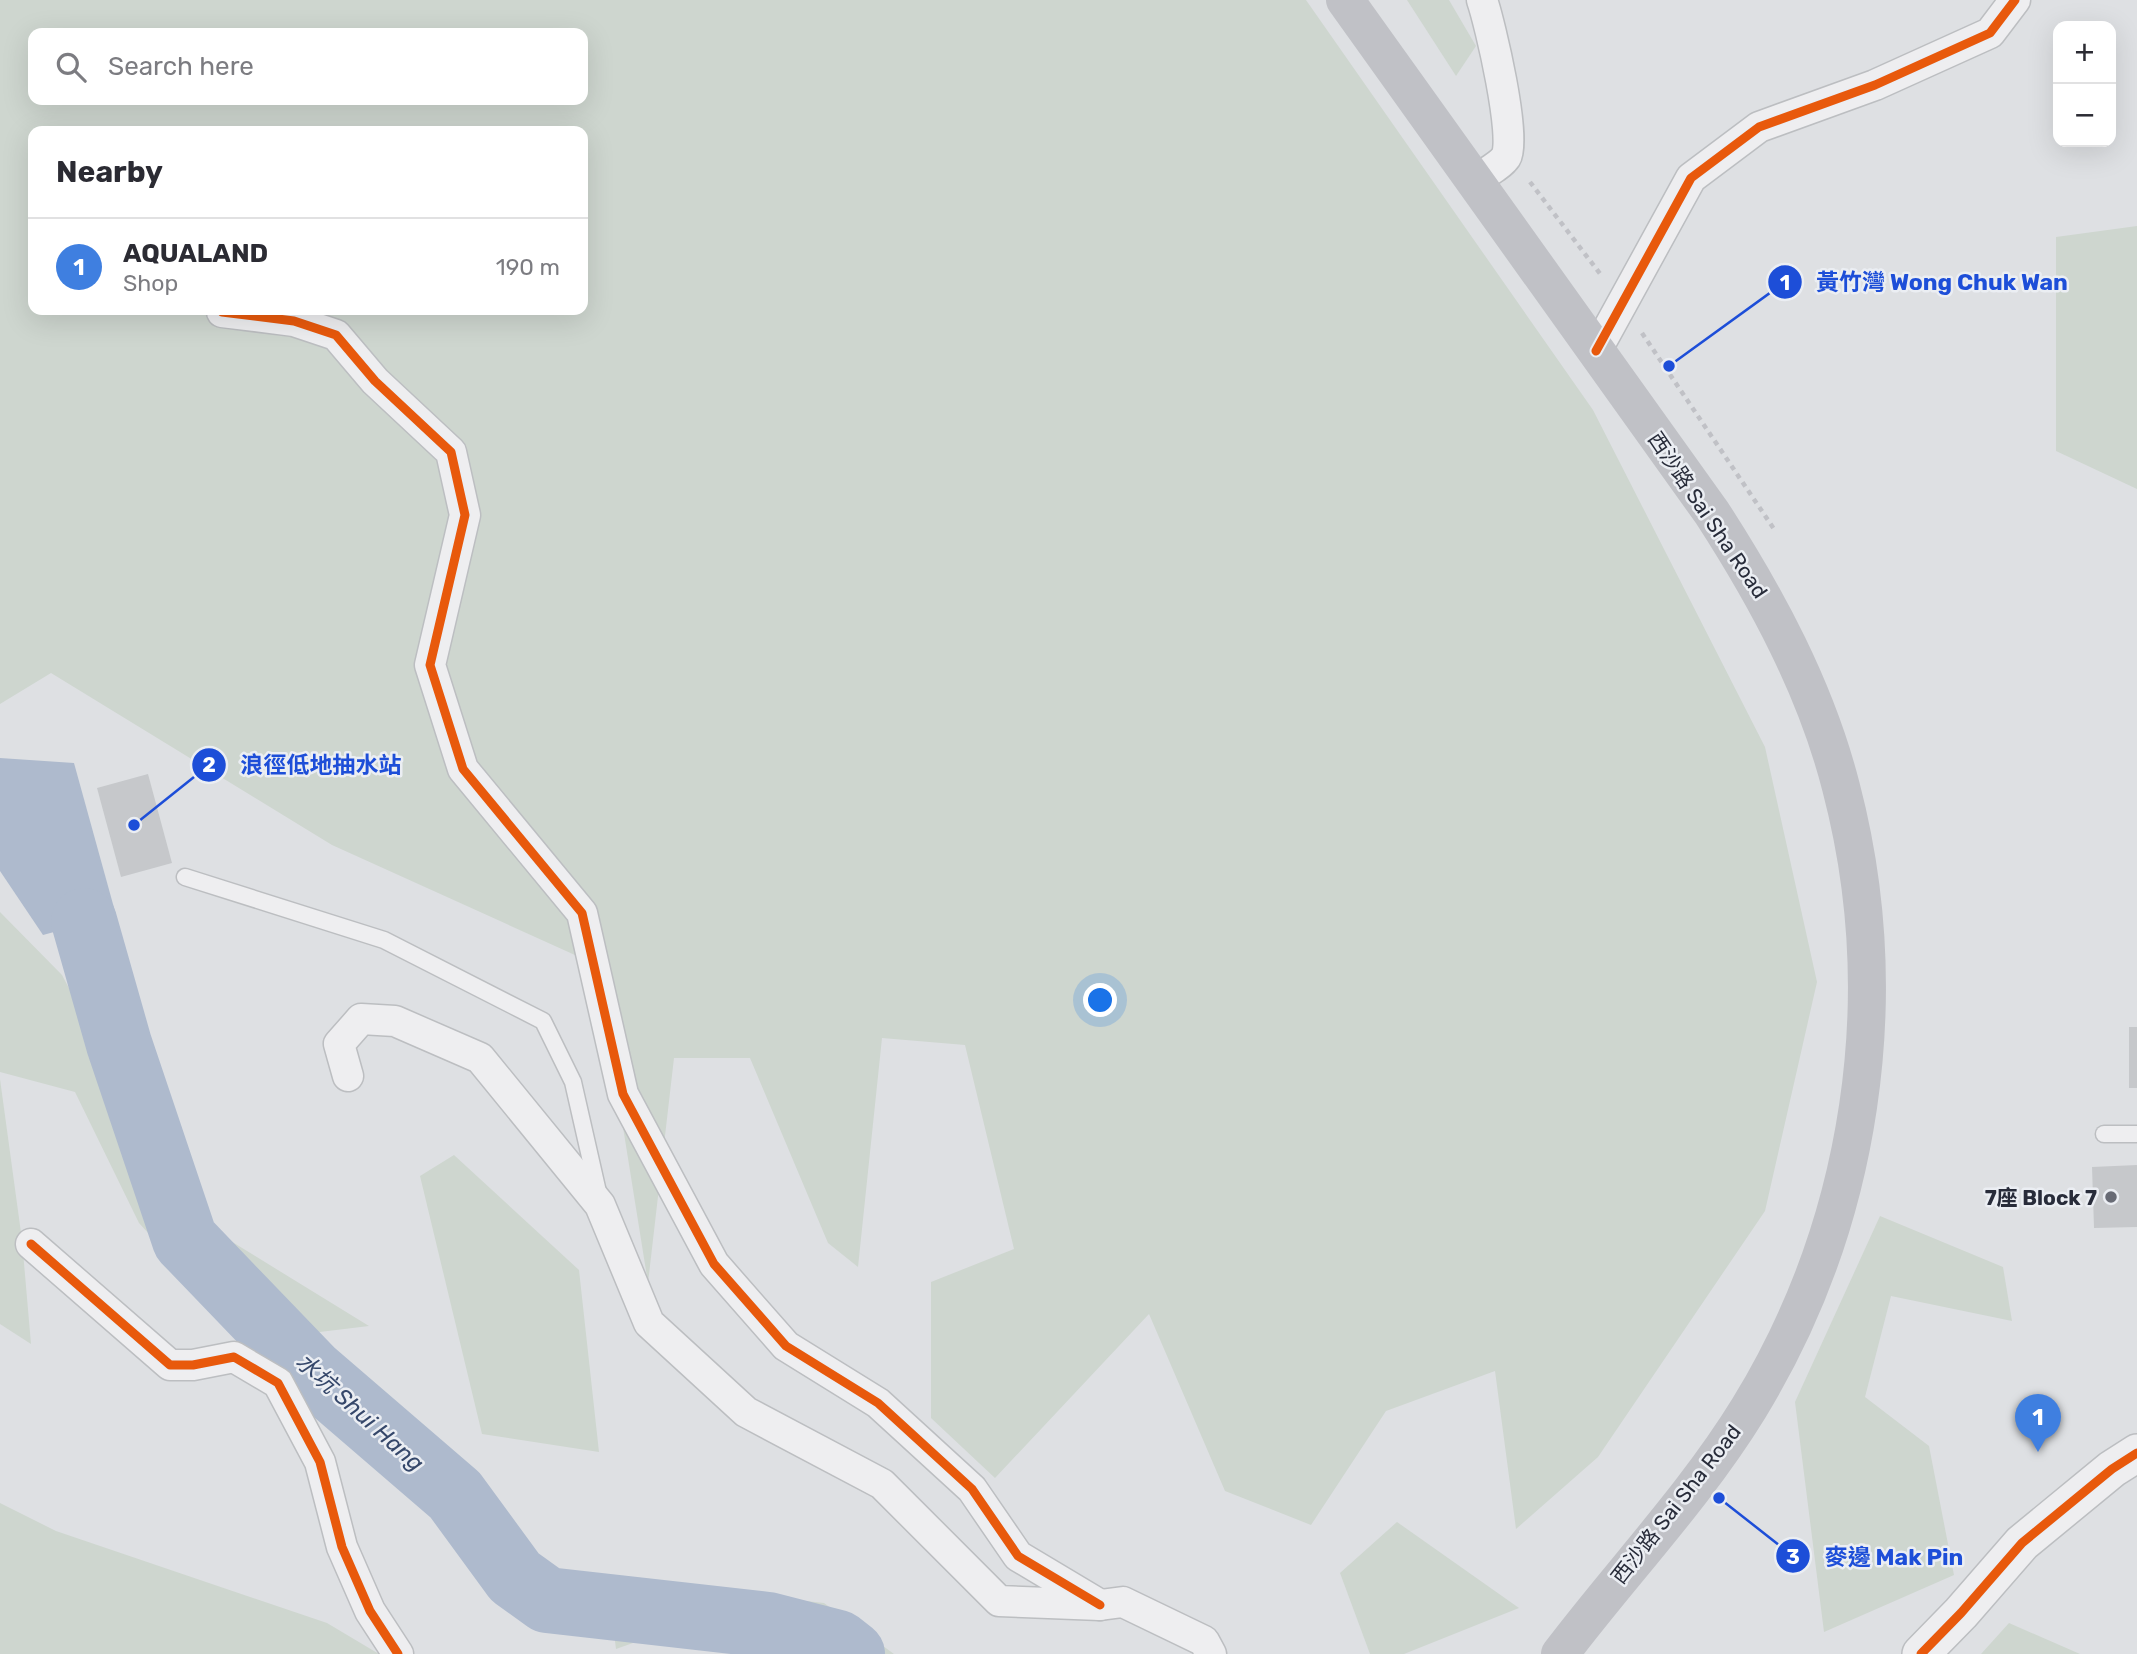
<!DOCTYPE html>
<html lang="en">
<head>
<meta charset="utf-8">
<style>
  body { margin:0; font-family:Rubik,"Noto Sans TC",sans-serif; background:#f7f7f7; color:#2b2b33 }
  .controls { position:absolute; right:21px; top:21px; display:grid; overflow:hidden; border-radius:14px; box-shadow:0 7px 28px #0002 }
  .controls button { width:63px; height:63px; display:grid; place-items:center; padding:0; border:0; border-bottom:2px solid #e1e1e2; background:#fff; color:#2b2b33; font:35px sans-serif }
  .you { position:absolute; left:1101px; top:1001px; width:24px; height:24px; margin:-18px; border:5px solid #fff; border-radius:50%; background:#1a73e8; box-shadow:0 0 0 10px #1a73e833 }
  .badge { display:grid; place-items:center; width:46px; height:46px; border-radius:50%; background:#b45309; color:#fff; font-size:23px; font-weight:700 }
  .pin { position:absolute; translate:-50% -58px; filter:drop-shadow(0 2px 4px #0008) }
  .pin::after { content:''; position:absolute; top:37px; width:24px; height:21px; background:inherit; clip-path:polygon(0 0,100% 0,50% 100%) }
  .list { margin:0; padding:0; list-style:none }
  h2 { display:flex; justify-content:space-between; align-items:center; height:91px; margin:0; padding:0 28px; font-size:30px }
  h2 small { font-size:23px; font-weight:400; color:#7c7c81 }
  .list li { display:grid; grid-template-columns:46px 1fr auto; gap:21px; align-items:center; box-sizing:border-box; height:98px; padding:0 28px; border-top:2px solid #e1e1e2 }
  .list b { display:block; font-size:26px; white-space:nowrap }
  .list p { margin:0; font-size:23px; white-space:nowrap; color:#7c7c81 }
  .list em { font-size:23px; font-style:normal; color:#7c7c81 }
  .icon { flex:none; width:38px; height:38px; fill:none; stroke:currentColor; stroke-width:2; stroke-linecap:round; stroke-linejoin:round }
  .map { position:relative; flex:none; width:2137px; height:1654px; overflow:hidden }
  .search { position:absolute; background:#fff; box-shadow:0 7px 28px #0002; left:28px; top:28px; width:560px; height:77px; display:flex; align-items:center; gap:18px; box-sizing:border-box; padding:0 24px; border-radius:14px; color:#7c7c81; font-size:26px }
  .panel { position:absolute; background:#fff; box-shadow:0 7px 28px #0002; left:28px; top:126px; width:560px; height:189px; border-radius:14px }
  .map>svg:first-child { display:block }
  .green { fill:#ced6cf; fill-rule:evenodd }
  .water { fill:#aebacd }
  .lines { fill:none; stroke-linecap:round; stroke-linejoin:round }
  .river { stroke:#aebacd; stroke-width:66 }
  .building { fill:#c6c8cb }
  .service-casing { stroke:#bcbec1; stroke-width:19 }
  .minor-casing { stroke:#bcbec1; stroke-width:33 }
  .tertiary-casing { stroke:#bcbec1; stroke-width:40 }
  .path { stroke:#c0c1c6; stroke-width:4.5; stroke-dasharray:5 5; stroke-linecap:butt }
  .service { stroke:#eeeef0; stroke-width:16 }
  .minor { stroke:#eeeef0; stroke-width:30 }
  .tertiary { stroke:#eeeef0; stroke-width:37 }
  .secondary { stroke:#c0c1c6; stroke-width:38 }
  .cycleway-casing { stroke:#ebeef3; stroke-width:13 }
  .cycleway { stroke:#e8590c; stroke-width:9 }
  .poi-dot { fill:#686b75; stroke:#ebeef3; stroke-width:2.5 }
  .labels { text-anchor:middle; dominant-baseline:central; stroke-width:5; stroke-linejoin:round; paint-order:stroke }
  .street-label { font-size:21px; fill:#282c3a; stroke:#ebeef3 }
  .poi-label { font-size:21px; font-weight:bold; fill:#282c3a; stroke:#ebeef3; text-anchor:end }
  .water-label { font-size:23px; font-style:italic; fill:#35476a; stroke:#ebeef3 }
  .leader { fill:none; stroke:#1d4ed8; stroke-width:2.5 }
  .callout-dot { fill:#1d4ed8; stroke:#ebeef3; stroke-width:2.5 }
  .mark-label { font-size:21px; text-anchor:middle; font-weight:bold; fill:#fff }
  .callout-label { font-size:23px; text-anchor:middle; font-weight:bold; fill:#1d4ed8; stroke:#ebeef3; stroke-width:5; stroke-linejoin:round; paint-order:stroke }
</style>
</head>
<body>
<div class="map">
<svg width="2137" height="1654" viewBox="0 0 2137 1654">
  <rect width="100%" height="100%" fill="#dee0e3"/>
  <!-- green -->
  <g class="green">
    <path d="M0,0H1306L1593,410L1765,747L1817,982L1765,1211L1598,1457L1516,1529L1495,1371L1386,1411L1311,1525L1225,1491L1149,1314L995,1478L931,1418V1282L1014,1249L965,1045L882,1038L858,1267L828,1243L750,1058H674L648,1283L597,965L332,845L51,673L0,704ZM33,33H583V100H33ZM33,131H583V310H33Z"/>
    <polygon points="1407,0 1449,0 1476,46 1456,76"/>
    <polygon points="2137,226 2137,489 2056,451 2056,237"/>
    <polygon points="0,912 62,975 190,1216 369,1326 246,1341 139,1223 75,1092 0,1072"/>
    <polygon points="0,1079 22,1240 31,1344 0,1324"/>
    <polygon points="454,1155 579,1270 599,1452 482,1434 420,1176"/>
    <polygon points="1880,1216 2003,1267 2012,1321 1891,1296 1865,1397 1929,1446 1954,1575 1824,1632 1795,1402"/>
    <polygon points="0,1503 56,1531 327,1623 379,1654 0,1654"/>
    <polygon points="1397,1522 1519,1608 1404,1654 1370,1654 1340,1573"/>
    <polygon points="607,1579 824,1603 894,1654 816,1654 675,1628 616,1649"/>
    <polygon points="2009,1623 2080,1654 1981,1654"/>
  </g>
  <!-- water -->
  <polygon class="water" points="0,758 74,763 116,915 43,935 0,871"/>
  <g class="lines">
    <!-- river -->
    <polyline class="river" points="84,921 119,1044 185,1240 311,1371 455,1495 515,1577 547,1600 768,1625 838,1643 852,1654"/>
  </g>
  <!-- building -->
  <g class="building">
    <polygon points="148,774 172,863 121,877 97,788"/>
    <rect x="2129" y="1027" width="8" height="61"/>
    <polygon points="2137,1165 2137,1227 2094,1228 2092,1167"/>
  </g>
  <g class="lines">
    <!-- service casing -->
    <g class="service-casing">
      <g id="service">
        <polyline points="185,877 384,940 543,1021 573,1082 598,1192"/>
        <polyline points="2104,1134 2137,1134"/>
      </g>
    </g>
    <!-- minor casing -->
    <g class="minor-casing">
      <g id="minor">
        <path d="M1476,180C1485,173 1500,166 1506,157C1517,139 1490,23 1482,0"/>
        <polyline points="222,312 294,321 336,335 375,381 451,452 465,515 430,665 463,769 582,913 623,1094 714,1264 786,1346 878,1403 972,1489 1018,1556 1100,1605"/>
        <polyline points="1596,351 1691,178 1759,127 1875,85 1990,33 2015,0"/>
        <polyline points="348,1076 339,1044 361,1019 395,1021 480,1058 600,1205 649,1323 746,1412 882,1484 999,1601 1100,1605 1123,1602 1204,1641 1211,1654"/>
        <polyline points="31,1244 170,1365 193,1365 234,1357 278,1383 320,1462 342,1547 370,1611 398,1654"/>
      </g>
    </g>
    <!-- tertiary casing -->
    <g class="tertiary-casing">
      <polyline id="tertiary" points="1921,1654 1961,1613 2022,1543 2112,1469 2137,1453"/>
    </g>
    <!-- path -->
    <g class="path">
      <polyline points="1530,182 1601,275"/>
      <polyline points="1642,333 1774,529"/>
    </g>
    <!-- service -->
    <use href="#service" class="service"/>
    <!-- minor -->
    <use href="#minor" class="minor"/>
    <!-- tertiary -->
    <use href="#tertiary" class="tertiary"/>
    <!-- secondary -->
    <path class="secondary" d="M1345,0L1712,513C1767,598 1816,689 1841,787C1896,997 1862,1223 1749,1408C1695,1496 1622,1572 1560,1654"/>
    <!-- cycleway casing -->
    <g class="cycleway-casing">
      <g id="cycleway">
        <polyline points="222,312 294,321 336,335 375,381 451,452 465,515 430,665 463,769 582,913 623,1094 714,1264 786,1346 878,1403 972,1489 1018,1556 1100,1605"/>
        <polyline points="1596,351 1691,178 1759,127 1875,85 1990,33 2015,0"/>
        <polyline points="31,1244 170,1365 193,1365 234,1357 278,1383 320,1462 342,1547 370,1611 398,1654"/>
        <polyline points="1921,1654 1961,1613 2022,1543 2112,1469 2137,1453"/>
      </g>
    </g>
    <!-- cycleway -->
    <use href="#cycleway" class="cycleway"/>
  </g>
  <!-- markers -->
  <circle class="poi-dot" cx="2111" cy="1197" r="7"/>
  <g class="labels">
    <!-- street labels -->
    <g class="street-label">
      <text transform="translate(1708 515) rotate(56)">西沙路 Sai Sha Road</text>
      <text transform="translate(1676 1504) rotate(-52)">西沙路 Sai Sha Road</text>
    </g>
    <!-- poi labels -->
    <g class="poi-label">
      <text x="2097" y="1197">7座 Block 7</text>
    </g>
    <!-- water labels -->
    <g class="water-label">
      <text transform="translate(360 1412) rotate(42)">水坑 Shui Hang</text>
    </g>
  </g>
  <!-- callouts -->
  <path class="leader" d="M1669 366L1785 282M134 825L209 765M1719 1498L1793 1556"/>
  <g class="callout-dot">
    <circle cx="1669" cy="366" r="7"/>
    <circle cx="134" cy="825" r="7"/>
    <circle cx="1719" cy="1498" r="7"/>
    <circle cx="1785" cy="282" r="18"/>
    <circle cx="209" cy="765" r="18"/>
    <circle cx="1793" cy="1556" r="18"/>
  </g>
  <g class="mark-label">
    <text x="1785" y="290">1</text>
    <text x="209" y="772">2</text>
    <text x="1793" y="1564">3</text>
  </g>
  <g class="callout-label">
    <text x="1942" y="290">黃竹灣 Wong Chuk Wan</text>
    <text x="321" y="773">浪徑低地抽水站</text>
    <text x="1894" y="1565">麥邊 Mak Pin</text>
  </g>
</svg>
<div class="controls">
<button>+</button>
<button>−</button>
</div>
<div class="you"></div>
<div class="pin badge" style="left:2038px;top:1452px;background:#3f7fe0">1</div>
<div class="search"><svg class="icon" aria-label="search" viewBox="0 0 24 24"><circle cx="10" cy="10" r="6"/><path d="M15 15l6 6"/></svg>Search here</div>
<section class="panel">
<h2>Nearby<small></small></h2>
<ul class="list">
<li><span class="badge" style="background:#3f7fe0">1</span><div><b>AQUALAND</b><p>Shop</p></div><em>190 m</em></li>
</ul>
</section>
</div>
</body>
</html>
